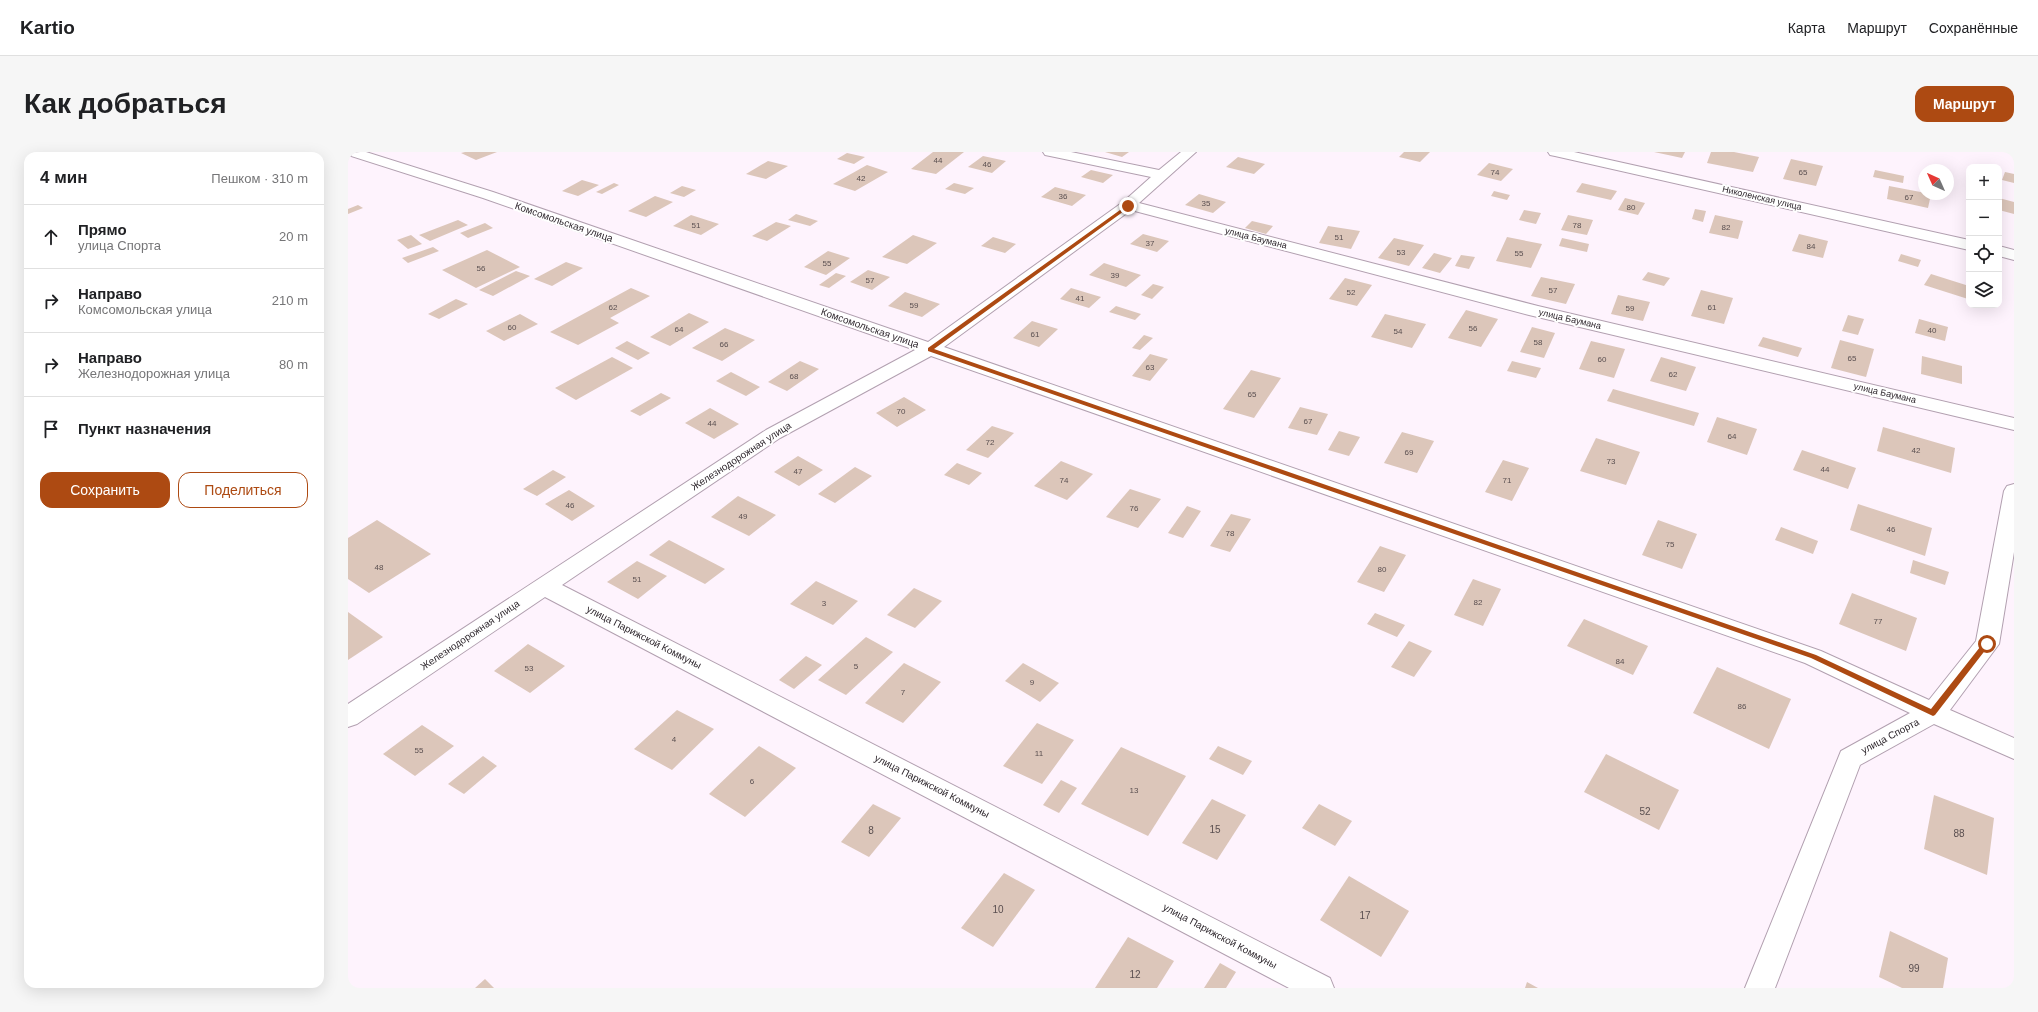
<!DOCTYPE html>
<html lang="ru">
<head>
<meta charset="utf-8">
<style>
  body { margin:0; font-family:Arial,sans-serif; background:#f6f6f6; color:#202124 }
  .controls { position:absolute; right:12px; top:12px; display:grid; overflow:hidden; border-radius:8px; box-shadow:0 4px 16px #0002 }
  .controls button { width:36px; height:36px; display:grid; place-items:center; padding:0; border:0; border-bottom:1px solid #e0e0e0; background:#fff; color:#202124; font:20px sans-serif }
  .compass { position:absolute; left:1570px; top:12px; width:36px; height:36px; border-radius:50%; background:#fff; box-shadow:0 4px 16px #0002; rotate:315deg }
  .stop { position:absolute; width:12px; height:12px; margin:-9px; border:3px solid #ad4a12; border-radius:50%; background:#fff }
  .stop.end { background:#ad4a12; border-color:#fff; box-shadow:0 1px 4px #0008 }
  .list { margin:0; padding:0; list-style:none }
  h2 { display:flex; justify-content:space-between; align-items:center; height:52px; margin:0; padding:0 16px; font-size:17px }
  h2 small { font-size:13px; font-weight:400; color:#757577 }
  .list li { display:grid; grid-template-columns:26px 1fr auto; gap:12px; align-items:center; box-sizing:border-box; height:64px; padding:0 16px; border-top:1px solid #e0e0e0 }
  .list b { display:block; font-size:15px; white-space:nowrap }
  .list p { margin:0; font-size:13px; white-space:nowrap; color:#757577 }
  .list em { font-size:13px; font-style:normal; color:#757577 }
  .actions { display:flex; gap:8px; padding:12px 16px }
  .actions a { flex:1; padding:9px 0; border:1px solid #ad4a12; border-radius:12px; text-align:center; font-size:14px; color:#ad4a12 }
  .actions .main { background:#ad4a12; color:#fff }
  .icon { flex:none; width:22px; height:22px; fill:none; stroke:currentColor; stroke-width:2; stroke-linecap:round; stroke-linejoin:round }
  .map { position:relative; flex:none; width:1666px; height:836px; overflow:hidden; border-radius:12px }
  header { display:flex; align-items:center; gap:24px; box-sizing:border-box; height:56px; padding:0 20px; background:#fff; border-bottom:1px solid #e0e0e0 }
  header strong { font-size:19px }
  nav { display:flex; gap:22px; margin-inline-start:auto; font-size:14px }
  .intro { display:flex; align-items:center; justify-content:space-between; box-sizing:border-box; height:96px; padding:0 24px }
  h1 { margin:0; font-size:28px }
  .button { padding:10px 18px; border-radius:12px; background:#ad4a12; color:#fff; font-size:14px; font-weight:700 }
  main { display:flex; gap:24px; padding:0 24px }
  aside { flex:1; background:#fff; border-radius:12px; box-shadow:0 4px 16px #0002 }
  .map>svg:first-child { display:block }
  .building { fill:#dcc6ba }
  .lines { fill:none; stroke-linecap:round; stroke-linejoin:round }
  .minor-casing { stroke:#b2a0b0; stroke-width:2 }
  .minor { fill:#fff; fill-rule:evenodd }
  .route { fill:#ad4a12 }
  .labels { text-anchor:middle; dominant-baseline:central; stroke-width:4; stroke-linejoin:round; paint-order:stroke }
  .number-label { font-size:8px; fill:#5a4f50 }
  .far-street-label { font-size:9px; fill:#2e272d; stroke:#fff }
  .street-label { font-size:10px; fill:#2e272d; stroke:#fff }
  .near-number-label { font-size:10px; fill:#5a4f50 }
</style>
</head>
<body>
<header>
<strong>Kartio</strong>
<nav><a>Карта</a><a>Маршрут</a><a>Сохранённые</a></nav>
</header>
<div class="intro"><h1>Как добраться</h1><a class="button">Маршрут</a></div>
<main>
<aside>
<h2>4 мин<small>Пешком · 310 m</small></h2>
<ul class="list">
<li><svg class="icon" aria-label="ahead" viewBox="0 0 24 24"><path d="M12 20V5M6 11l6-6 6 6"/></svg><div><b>Прямо</b><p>улица Спорта</p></div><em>20 m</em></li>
<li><svg class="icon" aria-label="right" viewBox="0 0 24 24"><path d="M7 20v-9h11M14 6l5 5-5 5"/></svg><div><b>Направо</b><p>Комсомольская улица</p></div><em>210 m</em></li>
<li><svg class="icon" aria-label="right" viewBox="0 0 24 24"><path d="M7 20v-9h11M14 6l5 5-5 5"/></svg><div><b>Направо</b><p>Железнодорожная улица</p></div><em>80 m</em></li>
<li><svg class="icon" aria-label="arrive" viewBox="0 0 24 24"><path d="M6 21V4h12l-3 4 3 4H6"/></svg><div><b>Пункт назначения</b></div></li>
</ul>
<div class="actions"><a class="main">Сохранить</a><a>Поделиться</a></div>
</aside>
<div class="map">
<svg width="1666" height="836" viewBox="0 0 1666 836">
  <rect width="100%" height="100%" fill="#fef3fd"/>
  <!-- building -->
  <g class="building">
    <polygon points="117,0 149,0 128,8 113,1"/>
    <polygon points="585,0 616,0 588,22 563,17"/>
    <polygon points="757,0 781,0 774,5"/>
    <polygon points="1056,0 1082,0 1072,10 1051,5"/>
    <polygon points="1306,0 1337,0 1334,6"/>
    <polygon points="1363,0 1386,0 1411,5 1405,20 1359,11"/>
    <polygon points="499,1 517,5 506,12 489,7"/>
    <polygon points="635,4 658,9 644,21 620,15"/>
    <polygon points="890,5 917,12 906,22 878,15"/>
    <polygon points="1443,7 1475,14 1468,34 1435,27"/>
    <polygon points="420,9 440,14 418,27 398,22"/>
    <polygon points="1141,11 1165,17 1153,29 1129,23"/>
    <polygon points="519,13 540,20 507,39 485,32"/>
    <polygon points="743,18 765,23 755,31 733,25"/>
    <polygon points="1527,18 1556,24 1555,31 1525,25"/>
    <polygon points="1657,20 1666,22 1666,31 1654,28"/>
    <polygon points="234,28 251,33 230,44 214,39"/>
    <polygon points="266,31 271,33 254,42 248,40"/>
    <polygon points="606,31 626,36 617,42 597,37"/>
    <polygon points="1234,31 1269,39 1263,48 1228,40"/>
    <polygon points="334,34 348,38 336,45 322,41"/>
    <polygon points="1541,34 1583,42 1580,56 1539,47"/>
    <polygon points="707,35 738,43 724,54 693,45"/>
    <polygon points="1146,39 1162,43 1159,48 1143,44"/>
    <polygon points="851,42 878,50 865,61 837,53"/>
    <polygon points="307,44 325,50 298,65 280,59"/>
    <polygon points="1277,46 1297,51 1290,63 1270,58"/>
    <polygon points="1651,46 1666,50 1666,62 1651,58"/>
    <polygon points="10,53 15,56 0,62 0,57"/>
    <polygon points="1347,57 1358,59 1355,70 1344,67"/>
    <polygon points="1176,58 1193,61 1188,72 1171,68"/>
    <polygon points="448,62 470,69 462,74 440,68"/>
    <polygon points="343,63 371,72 353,83 325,74"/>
    <polygon points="1220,63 1245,68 1239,83 1213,78"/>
    <polygon points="1367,63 1395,69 1390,87 1361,81"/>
    <polygon points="110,68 120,73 82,89 71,83"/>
    <polygon points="904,69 925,74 918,82 897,76"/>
    <polygon points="428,70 443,74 419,89 404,84"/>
    <polygon points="137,71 145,76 120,86 112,81"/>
    <polygon points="980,74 1012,79 1003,97 971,91"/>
    <polygon points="795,82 821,89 809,100 782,92"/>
    <polygon points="1451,82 1480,89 1475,106 1444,99"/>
    <polygon points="63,83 74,92 60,97 49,88"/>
    <polygon points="565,83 589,91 559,112 534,105"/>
    <polygon points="645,85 668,92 657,101 633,94"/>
    <polygon points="1159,85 1194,92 1183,116 1148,109"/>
    <polygon points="1046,86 1076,93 1061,114 1030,106"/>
    <polygon points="1214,86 1241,92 1239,100 1211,94"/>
    <polygon points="85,95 91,99 60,111 54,106"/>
    <polygon points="139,98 172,115 128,136 94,118"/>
    <polygon points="480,99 502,106 478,123 456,115"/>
    <polygon points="1086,101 1104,106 1092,121 1074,116"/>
    <polygon points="1553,102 1573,108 1570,115 1550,109"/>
    <polygon points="1113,103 1127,105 1121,117 1107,114"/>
    <polygon points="218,110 235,116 204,134 186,127"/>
    <polygon points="756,111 793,123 778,135 741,123"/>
    <polygon points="520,118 542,125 524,138 502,130"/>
    <polygon points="168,119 182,124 145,144 131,138"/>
    <polygon points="1300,120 1322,126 1316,134 1294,128"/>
    <polygon points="488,121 498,124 481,136 471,133"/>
    <polygon points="1583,122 1621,134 1620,147 1576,133"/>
    <polygon points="1193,125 1227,132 1218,152 1183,144"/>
    <polygon points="997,126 1024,133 1009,154 981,147"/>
    <polygon points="805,132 816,135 804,147 793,143"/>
    <polygon points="283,136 302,144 262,166 271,171 230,193 202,180"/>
    <polygon points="723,136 753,145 741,156 712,147"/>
    <polygon points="1353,138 1385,146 1376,172 1343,164"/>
    <polygon points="557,140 592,152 574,165 540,154"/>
    <polygon points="1270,143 1302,150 1295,169 1263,162"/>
    <polygon points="108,147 120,152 91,167 80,162"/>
    <polygon points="768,154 793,162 787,168 761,160"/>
    <polygon points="1118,158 1150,167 1133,195 1100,186"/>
    <polygon points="341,161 361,170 322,194 302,185"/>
    <polygon points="172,162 190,172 156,189 138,179"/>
    <polygon points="1037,162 1078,172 1064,196 1023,185"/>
    <polygon points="1500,163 1516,167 1510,183 1494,179"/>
    <polygon points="1571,167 1600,175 1597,189 1567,181"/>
    <polygon points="684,169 710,177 691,195 665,186"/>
    <polygon points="1184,175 1207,181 1196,206 1172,200"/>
    <polygon points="377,176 407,188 374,209 344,196"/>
    <polygon points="796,183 805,186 792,198 784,196"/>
    <polygon points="1415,185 1454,196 1450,205 1410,194"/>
    <polygon points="1492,188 1526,197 1518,225 1483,216"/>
    <polygon points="279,189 302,201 290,208 267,196"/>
    <polygon points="1243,189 1277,197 1266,226 1231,217"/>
    <polygon points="802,202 820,207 802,229 784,224"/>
    <polygon points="1574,204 1614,214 1614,232 1573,222"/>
    <polygon points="264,205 285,216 228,248 207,236"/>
    <polygon points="1313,205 1348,215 1338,239 1302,229"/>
    <polygon points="452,209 471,217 439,239 420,230"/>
    <polygon points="1164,209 1193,216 1188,226 1159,219"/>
    <polygon points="903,218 933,226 906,266 875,257"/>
    <polygon points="383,220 412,235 398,244 368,229"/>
    <polygon points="1265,237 1351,261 1346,274 1259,249"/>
    <polygon points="313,241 323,246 292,264 282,259"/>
    <polygon points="556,245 578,258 549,275 528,261"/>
    <polygon points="952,255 980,262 969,283 940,276"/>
    <polygon points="362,256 391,272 366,287 337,271"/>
    <polygon points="1369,265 1409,277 1399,303 1359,290"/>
    <polygon points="644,274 666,281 640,306 618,298"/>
    <polygon points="1535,275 1607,296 1603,321 1529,299"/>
    <polygon points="991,279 1012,285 1001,304 980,298"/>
    <polygon points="1054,280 1086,289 1069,321 1036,311"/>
    <polygon points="1248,286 1292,300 1278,333 1232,319"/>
    <polygon points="1454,298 1508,316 1500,337 1445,318"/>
    <polygon points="450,304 475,318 451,334 426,320"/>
    <polygon points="1155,308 1181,316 1164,349 1137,340"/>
    <polygon points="713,309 745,322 719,348 686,334"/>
    <polygon points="609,311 634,321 621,333 596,323"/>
    <polygon points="507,315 524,324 487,351 470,342"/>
    <polygon points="205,318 218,325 189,344 175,337"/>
    <polygon points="782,337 813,347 790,376 758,365"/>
    <polygon points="221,338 247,354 224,369 197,352"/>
    <polygon points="390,344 428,363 401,384 363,365"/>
    <polygon points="1510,352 1584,376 1577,404 1502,378"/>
    <polygon points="839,354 853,359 835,386 820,381"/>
    <polygon points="883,362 903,367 882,400 862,394"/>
    <polygon points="29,368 83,402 21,441 0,427 0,386"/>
    <polygon points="1310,368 1349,382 1334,417 1294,403"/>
    <polygon points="1433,375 1470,389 1465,402 1427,388"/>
    <polygon points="321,388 377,417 357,432 301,403"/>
    <polygon points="1032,394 1058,403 1036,440 1009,430"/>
    <polygon points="1565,408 1601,420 1597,433 1562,421"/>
    <polygon points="289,409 319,424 290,447 259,430"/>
    <polygon points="1125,427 1153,437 1135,474 1106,463"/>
    <polygon points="468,429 510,449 485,473 442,452"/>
    <polygon points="566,436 594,449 567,476 539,463"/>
    <polygon points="1504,441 1569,466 1558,499 1491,472"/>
    <polygon points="0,460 35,485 0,508"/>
    <polygon points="1027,461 1057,473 1049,485 1019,472"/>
    <polygon points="1236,467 1300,494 1285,523 1219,494"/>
    <polygon points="518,485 545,500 498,543 470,528"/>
    <polygon points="1061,489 1084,499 1066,525 1043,515"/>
    <polygon points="180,492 217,514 182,541 146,519"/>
    <polygon points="458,504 474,513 446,537 431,528"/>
    <polygon points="556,511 593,530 555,571 517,551"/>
    <polygon points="675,511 711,531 692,550 657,529"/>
    <polygon points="1369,515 1443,547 1421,597 1345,561"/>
    <polygon points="329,558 366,577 324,618 286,597"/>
    <polygon points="689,571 726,588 694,632 655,614"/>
    <polygon points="74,573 106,594 67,624 35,602"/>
    <polygon points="411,594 448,616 397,665 361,642"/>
    <polygon points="870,594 904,609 895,623 861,607"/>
    <polygon points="773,595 838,624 800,684 733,652"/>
    <polygon points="1258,602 1331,638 1311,678 1236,640"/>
    <polygon points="135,604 149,614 116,642 100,632"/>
    <polygon points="713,628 729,636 711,661 695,653"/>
    <polygon points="1586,643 1646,666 1639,723 1576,697"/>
    <polygon points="864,647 898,663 869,708 834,691"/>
    <polygon points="525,652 553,666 521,705 493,690"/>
    <polygon points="971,652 1004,669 987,694 954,676"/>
    <polygon points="656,721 687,738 645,795 613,776"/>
    <polygon points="1001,724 1061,759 1033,805 972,768"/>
    <polygon points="1542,779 1600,806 1595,836 1554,836 1531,825"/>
    <polygon points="780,785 826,809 809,836 747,836"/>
    <polygon points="872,811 888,820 878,836 856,836"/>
    <polygon points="137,827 146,836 127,836"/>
    <polygon points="1179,830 1190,836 1177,836"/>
  </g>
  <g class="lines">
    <!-- minor casing -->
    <g class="minor-casing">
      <g id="minor">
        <polygon points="0,0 18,0 145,40 580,190 775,50 803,25 702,4 697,3 695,0 723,0 811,18 833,0 848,0 791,51 1190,154 1666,266 1666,278 1181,163 783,58 596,195 1473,499 1581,548 1628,489 1656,339 1659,334 1666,332 1666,400 1651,492 1602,558 1666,586 1666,607 1586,572 1512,613 1427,836 1397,836 1493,599 1562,561 1457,511 583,204 432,286 214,433 982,826 986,836 941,836 197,445 9,572 0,575 0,552 418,278 567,198 135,46 0,3"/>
        <polygon points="1200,0 1226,0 1621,88 1621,98 1207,4 1202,3"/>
        <polygon points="1651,94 1666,98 1666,108 1651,104"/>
      </g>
    </g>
    <!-- minor -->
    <use href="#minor" class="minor"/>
  </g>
  <!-- route -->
  <polygon class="route" points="779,53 783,54 586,197 1468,503 1583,557 1636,490 1641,490 1642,492 1587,563 1585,564 1463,506 580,199 580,196"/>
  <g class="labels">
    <!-- number labels -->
    <g class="number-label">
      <text x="590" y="8">44</text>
      <text x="639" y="12">46</text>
      <text x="1147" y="20">74</text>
      <text x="1455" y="20">65</text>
      <text x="513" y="26">42</text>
      <text x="715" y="44">36</text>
      <text x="1561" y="45">67</text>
      <text x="858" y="51">35</text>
      <text x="1283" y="55">80</text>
      <text x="348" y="73">51</text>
      <text x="1229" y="73">78</text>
      <text x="1378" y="75">82</text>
      <text x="991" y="85">51</text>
      <text x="802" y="91">37</text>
      <text x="1463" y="94">84</text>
      <text x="1053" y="100">53</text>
      <text x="1171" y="101">55</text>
      <text x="479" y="111">55</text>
      <text x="133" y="116">56</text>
      <text x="767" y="123">39</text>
      <text x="522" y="128">57</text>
      <text x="1205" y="138">57</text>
      <text x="1003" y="140">52</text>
      <text x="732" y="146">41</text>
      <text x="566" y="153">59</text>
      <text x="265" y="155">62</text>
      <text x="1364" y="155">61</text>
      <text x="1282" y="156">59</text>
      <text x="164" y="175">60</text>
      <text x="1125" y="176">56</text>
      <text x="331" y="177">64</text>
      <text x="1584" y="178">40</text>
      <text x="1050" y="179">54</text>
      <text x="687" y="182">61</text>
      <text x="1190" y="190">58</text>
      <text x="376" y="192">66</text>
      <text x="1504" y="206">65</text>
      <text x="1254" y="207">60</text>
      <text x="802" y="215">63</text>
      <text x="1325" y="222">62</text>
      <text x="446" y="224">68</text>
      <text x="904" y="242">65</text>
      <text x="553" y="259">70</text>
      <text x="960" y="269">67</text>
      <text x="364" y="271">44</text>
      <text x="1384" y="284">64</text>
      <text x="642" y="290">72</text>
      <text x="1568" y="298">42</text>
      <text x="1061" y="300">69</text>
      <text x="1263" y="309">73</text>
      <text x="1477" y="317">44</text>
      <text x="450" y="319">47</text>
      <text x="716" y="328">74</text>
      <text x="1159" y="328">71</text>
      <text x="222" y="353">46</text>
      <text x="786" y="356">76</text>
      <text x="395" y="364">49</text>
      <text x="1543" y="377">46</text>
      <text x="882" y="381">78</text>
      <text x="1322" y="392">75</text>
      <text x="31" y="415">48</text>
      <text x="1034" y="417">80</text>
      <text x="289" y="427">51</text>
      <text x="1130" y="450">82</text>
      <text x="476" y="451">3</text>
      <text x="1530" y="469">77</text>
      <text x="1272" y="509">84</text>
      <text x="508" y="514">5</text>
      <text x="181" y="516">53</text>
      <text x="684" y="530">9</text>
      <text x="555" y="540">7</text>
      <text x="1394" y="554">86</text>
      <text x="326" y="587">4</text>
      <text x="71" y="598">55</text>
      <text x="691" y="601">11</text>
      <text x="404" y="629">6</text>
      <text x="786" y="638">13</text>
    </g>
    <!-- far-street labels -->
    <g class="far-street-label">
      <text transform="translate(1414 46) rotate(13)">Николенская улица</text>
      <text transform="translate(908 86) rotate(14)">улица Баумана</text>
      <text transform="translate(1222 167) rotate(13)">улица Баумана</text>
      <text transform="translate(1537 241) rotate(13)">улица Баумана</text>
    </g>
    <!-- street labels -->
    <g class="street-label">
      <text transform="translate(216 70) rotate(19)">Комсомольская улица</text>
      <text transform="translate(522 176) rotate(19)">Комсомольская улица</text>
      <text transform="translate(393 304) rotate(-33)">Железнодорожная улица</text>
      <text transform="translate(122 483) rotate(-34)">Железнодорожная улица</text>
      <text transform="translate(296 485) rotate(27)">улица Парижской Коммуны</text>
      <text transform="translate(1542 584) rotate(-28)">улица Спорта</text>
      <text transform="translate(584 634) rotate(27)">улица Парижской Коммуны</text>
      <text transform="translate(872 784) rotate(28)">улица Парижской Коммуны</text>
    </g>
    <!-- near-number labels -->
    <g class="near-number-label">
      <text x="1297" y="659">52</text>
      <text x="867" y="677">15</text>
      <text x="523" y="678">8</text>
      <text x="1611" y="681">88</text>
      <text x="650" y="757">10</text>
      <text x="1017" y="763">17</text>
      <text x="1566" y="816">99</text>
      <text x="787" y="822">12</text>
    </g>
  </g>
</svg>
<div class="controls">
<button>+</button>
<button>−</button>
<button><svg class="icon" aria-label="locate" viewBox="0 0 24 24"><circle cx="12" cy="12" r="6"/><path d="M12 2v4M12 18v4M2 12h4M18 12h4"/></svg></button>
<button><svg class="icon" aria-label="layers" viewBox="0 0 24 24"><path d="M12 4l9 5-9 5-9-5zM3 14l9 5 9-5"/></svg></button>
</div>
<svg class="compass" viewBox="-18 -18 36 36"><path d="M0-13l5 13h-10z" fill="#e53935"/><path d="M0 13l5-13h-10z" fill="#757577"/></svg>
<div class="stop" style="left:1639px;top:492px"></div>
<div class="stop end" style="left:780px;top:54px"></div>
</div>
</main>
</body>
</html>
